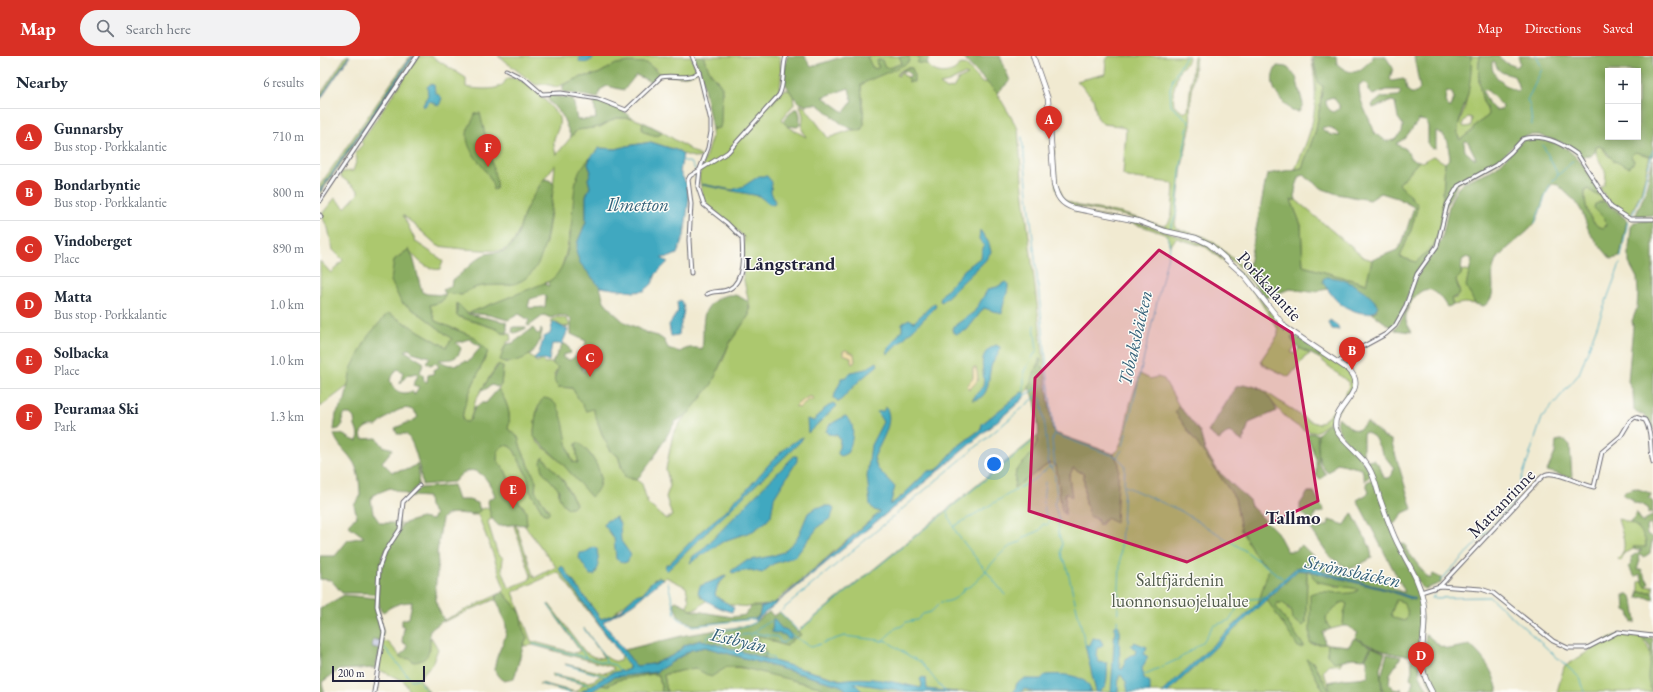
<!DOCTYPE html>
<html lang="en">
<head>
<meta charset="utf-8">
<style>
  body { margin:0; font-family:"EB Garamond",serif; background:#f2f2f3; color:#1f2937 }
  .controls { position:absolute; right:12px; top:12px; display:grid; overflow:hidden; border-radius:0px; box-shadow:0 2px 10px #0003 }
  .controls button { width:36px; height:36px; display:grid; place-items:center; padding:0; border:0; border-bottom:1px solid #e0e1e3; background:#fff; color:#1f2937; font:20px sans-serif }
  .scale { position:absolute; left:12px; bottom:10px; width:93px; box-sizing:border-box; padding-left:4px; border:2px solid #22223b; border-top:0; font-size:11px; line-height:14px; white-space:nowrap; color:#22223b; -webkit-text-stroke:3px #fdfcf7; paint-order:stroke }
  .you { position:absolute; left:674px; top:408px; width:14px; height:14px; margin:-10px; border:3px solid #fff; border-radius:50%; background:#1a73e8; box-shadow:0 0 0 6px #1a73e833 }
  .badge { display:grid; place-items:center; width:26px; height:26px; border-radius:50%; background:#d93025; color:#fff; font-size:13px; font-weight:700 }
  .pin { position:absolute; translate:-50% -33px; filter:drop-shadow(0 1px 2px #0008) }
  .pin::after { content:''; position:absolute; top:21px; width:14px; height:12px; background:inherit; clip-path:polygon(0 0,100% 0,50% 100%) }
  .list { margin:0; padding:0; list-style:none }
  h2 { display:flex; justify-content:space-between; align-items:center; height:52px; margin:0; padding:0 16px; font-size:17px }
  h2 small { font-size:13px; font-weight:400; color:#747a83 }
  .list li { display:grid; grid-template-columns:26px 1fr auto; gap:12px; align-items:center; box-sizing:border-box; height:56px; padding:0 16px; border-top:1px solid #e0e1e3 }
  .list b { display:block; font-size:15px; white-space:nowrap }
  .list p { margin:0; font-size:13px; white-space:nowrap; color:#747a83 }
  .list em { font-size:13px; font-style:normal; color:#747a83 }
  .icon { flex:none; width:22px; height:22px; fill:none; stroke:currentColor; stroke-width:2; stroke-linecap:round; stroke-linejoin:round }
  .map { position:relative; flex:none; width:1333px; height:636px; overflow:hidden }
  header { display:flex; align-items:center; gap:24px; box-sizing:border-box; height:56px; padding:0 20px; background:#d93025; color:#fff }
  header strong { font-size:19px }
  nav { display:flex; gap:22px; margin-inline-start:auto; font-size:14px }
  .search { width:280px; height:36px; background:#f2f2f3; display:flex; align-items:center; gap:10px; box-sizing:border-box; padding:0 14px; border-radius:22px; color:#747a83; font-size:15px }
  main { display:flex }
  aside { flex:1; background:#fff }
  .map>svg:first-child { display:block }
  .industrial { fill:#bec3dd }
  .green { fill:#acc86e; stroke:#677554; fill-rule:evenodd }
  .forest { fill:#89ac61; stroke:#56674e; fill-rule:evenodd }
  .sand { fill:#eeda9e; stroke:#887e6c }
  .water { fill:#40a8c0; stroke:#31657e }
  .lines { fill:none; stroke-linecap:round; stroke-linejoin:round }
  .stream { stroke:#40a8c0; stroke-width:1 }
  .street-casing { stroke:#6a6870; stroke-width:5 }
  .secondary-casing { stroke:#6a6870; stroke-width:6 }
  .street { stroke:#fff; stroke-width:3 }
  .secondary { stroke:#fff; stroke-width:4.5 }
  .marked { fill:#c2185b; fill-opacity:0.2; stroke:#c2185b; stroke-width:3; stroke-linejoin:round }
  .labels { text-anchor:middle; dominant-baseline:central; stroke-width:3; stroke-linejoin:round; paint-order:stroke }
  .street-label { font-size:18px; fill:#22223b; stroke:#fdfcf7 }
  .park-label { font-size:18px; fill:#525c4d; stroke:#fdfcf7 }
  .water-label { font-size:19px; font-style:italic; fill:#305e77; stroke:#fdfcf7 }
  .neighbourhood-label { font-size:19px; font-weight:bold; fill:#22223b; stroke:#fdfcf7 }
</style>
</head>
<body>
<header>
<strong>Map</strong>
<div class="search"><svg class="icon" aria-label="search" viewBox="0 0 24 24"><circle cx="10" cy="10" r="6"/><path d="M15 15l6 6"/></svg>Search here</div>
<nav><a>Map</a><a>Directions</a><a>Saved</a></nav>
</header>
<main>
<aside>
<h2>Nearby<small>6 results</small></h2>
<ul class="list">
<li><span class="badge">A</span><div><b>Gunnarsby</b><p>Bus stop · Porkkalantie</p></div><em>710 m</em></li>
<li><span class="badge">B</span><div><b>Bondarbyntie</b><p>Bus stop · Porkkalantie</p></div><em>800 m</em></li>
<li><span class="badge">C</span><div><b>Vindoberget</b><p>Place</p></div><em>890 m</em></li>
<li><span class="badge">D</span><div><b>Matta</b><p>Bus stop · Porkkalantie</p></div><em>1.0 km</em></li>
<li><span class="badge">E</span><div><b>Solbacka</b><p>Place</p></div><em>1.0 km</em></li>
<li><span class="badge">F</span><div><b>Peuramaa Ski</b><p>Park</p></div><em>1.3 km</em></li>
</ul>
</aside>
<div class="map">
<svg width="1333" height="636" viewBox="0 0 1333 636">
  <rect width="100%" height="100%" fill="#fdfcf7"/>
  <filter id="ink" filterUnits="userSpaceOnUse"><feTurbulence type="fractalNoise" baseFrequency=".025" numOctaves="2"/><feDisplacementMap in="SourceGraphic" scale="8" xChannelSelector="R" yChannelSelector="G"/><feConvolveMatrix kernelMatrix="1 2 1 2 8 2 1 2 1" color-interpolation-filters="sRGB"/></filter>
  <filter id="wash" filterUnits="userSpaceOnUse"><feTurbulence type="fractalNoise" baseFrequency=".012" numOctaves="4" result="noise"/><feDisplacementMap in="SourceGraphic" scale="16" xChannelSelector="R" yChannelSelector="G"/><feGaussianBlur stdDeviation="0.9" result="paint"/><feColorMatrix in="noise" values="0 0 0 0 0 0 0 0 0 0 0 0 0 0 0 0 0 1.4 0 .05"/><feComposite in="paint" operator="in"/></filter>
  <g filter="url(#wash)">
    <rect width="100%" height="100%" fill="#f1ead1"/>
    <!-- industrial -->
    <polygon class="industrial" points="54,583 62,585 60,593 52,591"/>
    <!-- green -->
    <g class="green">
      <polygon points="26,0 29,0 0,42 0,39"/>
      <polygon points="90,0 92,0 0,134 0,129"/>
      <polygon points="94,0 96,0 0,138 0,136"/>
      <path d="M99,0H111L146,22V31C154,33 176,35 182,29C185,27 185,24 188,22C209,21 225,45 238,59C242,68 237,74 234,83C233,88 235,94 236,99L257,74L280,71L295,62H312L323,66L322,70L326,77L341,78V75L382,101L377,102L363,98L359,95L331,86L307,90L296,93L279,92L265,108L257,121L253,162L246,197L241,213L235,222L222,229L149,257H146L137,247V260L177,273L181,277L190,278L191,284L187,286L182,296L185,307L208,299L213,301L216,306L223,304L224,307C229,306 234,307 238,312L234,319L238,331L252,332L266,354L273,353L283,381L291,395L298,400L302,414L310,423L317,424L322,428L328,448L346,463L352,460L346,441L350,430L346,413L353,378L362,364L382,341L404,302L409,288L429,259L430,252L423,220L424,181L402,161L385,148L383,143L379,121L392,80V73H396L403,37L397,24L390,16L383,0H460C461,21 464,30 452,48L463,34H469L473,40L474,48L462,63L467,70L486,81L482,73L483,60L480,49L485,51L508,82L531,74H536L544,68L541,29L550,23L577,12L589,1L588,0H598L599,6L607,8C613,17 624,19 634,14C637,12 638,9 642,8L646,9L662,27L666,26L677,37L698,73L702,124L725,314L718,307V311L716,313L709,332L705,338L702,336L662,368L661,373L637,391L617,414L608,415L582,440L554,461L453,548C435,551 408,554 395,539C395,530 400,527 406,521L404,520L400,522L380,541L387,544L378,552L370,554L367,550L369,545L366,531L346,521L343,523L339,521L332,525L323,537L316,539L292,559L281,563L241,510L309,610V613L291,617L261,636H255L264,628L232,620V618L268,626L273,625L281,619L245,608L284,617L293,614V611L213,589L203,590L207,583L203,573L200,556L183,536L184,532L173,498L158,459H150L157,457L160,453L169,452L172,463L169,464L168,467L177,496L183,502L182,513L189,532L209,524L211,520L194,470L196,469L214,522L236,511L204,469H207L204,451L197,444L186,416L177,404L178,394L180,390L184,389L189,390L194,394L208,422L210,435L224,458L229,454L215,435L216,425L201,392L198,381L188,373C192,359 187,345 178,333L181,329L183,311L177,309L156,343L150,364L147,366L143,365C139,351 163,310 168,295L154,281L115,265L110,249C117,247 125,246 125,237L142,239L146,235L162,229H186L215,212L226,186L231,156L235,109C224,122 214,138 206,154C199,168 199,189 181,195L143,193L118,190L83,159L96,186L121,203L123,206L120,213C109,216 94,202 89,193L74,204L81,246L104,261L132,283L126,291L68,257C49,279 34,301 28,330L0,351V205L11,217L23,204L13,194L8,172L1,159L15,142L25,152L38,138V134L20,120L22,116L33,115L37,103L35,97L43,88L41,86ZM586,12H592L589,26L588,21L583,19L582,16H580L579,20L577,19L580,15ZM645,18L648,19L638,24L633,32L627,33L620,28L629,26ZM217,352L240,356L247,391L253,406L258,407L256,388C271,393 276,407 281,422L271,440L241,406L216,385L214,375ZM223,402L243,424L256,447L252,452L245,450L239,440V434L229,422ZM238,516L300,597L301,601L300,605C285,609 272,582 264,572L284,602L274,601L265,596L229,548L228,549L260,595L255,597L211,585L193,536Z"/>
      <path d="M178,0H371L377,15C369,24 351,20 340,18L335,12L285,14L278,18L261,21L237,31L225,28L216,29Z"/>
      <polygon points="547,0 579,0 582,7 570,12 556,8 559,11 555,13 550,8"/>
      <polygon points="789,0 869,0 867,6 859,15 853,36 854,50 864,57 868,54 874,0 876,0 870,53 871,68 862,110 855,171 857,173 882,180 893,186 923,211 929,208 926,216 890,187 806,160 752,150 743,145 736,132 733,84 737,127 744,144 759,150 801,157 843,170 845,170 849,166 852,157 854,130 852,127 807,121 803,119 806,73 800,70 783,68 777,61 773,42 757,25 785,18 786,4"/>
      <path d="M991,0L998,26L1003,30L996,74L982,112L975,113C995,70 1000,46 991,0Z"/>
      <path d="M1151,0H1160C1157,13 1159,29 1162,42C1164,49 1168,52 1168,60L1155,69L1152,75L1140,84C1133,74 1143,61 1145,51C1148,35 1152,16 1151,0ZM1148,61L1152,62L1151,70L1145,71L1143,70V66Z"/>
      <path d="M1278,90L1282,91L1288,100L1314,105L1311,100L1315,96L1330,100L1321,136L1310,160C1296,159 1287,143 1280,132L1284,129C1291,111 1274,106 1276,91Z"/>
      <polygon points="1113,100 1125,107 1121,168 1114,189 1096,206 1080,201 1091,174 1098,149 1079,128 1099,105 1102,106"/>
      <path d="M1268,133L1277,139H1281L1284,145L1279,146L1277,155L1285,163L1286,169L1284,172C1269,170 1264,148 1265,135Z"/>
      <polygon points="971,144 976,144 1043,201 1052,204 1047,228 983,210 981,169"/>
      <path d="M754,155L819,167L887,189L924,221L957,265L974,279L971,282L976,290L971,296L975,298L979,292L990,298L985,301L969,321L942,308L941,304L958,279V273L936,239L911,211L886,191L856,182L850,191L847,179C817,167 786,161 754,155Z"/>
      <path d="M1142,214L1150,215C1144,228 1151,236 1155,248L1144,247L1133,249L1131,243L1136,242L1140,234L1136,224L1141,219Z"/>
      <polygon points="238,261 247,263 250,270 243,271 235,266 232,267 230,265"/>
      <path d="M1001,297C1009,305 1029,311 1032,321C1037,334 1004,379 992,376C969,372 953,345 937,330L987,364L998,368C1009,362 1029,339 1029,327L999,302Z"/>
      <path d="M820,318L830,323L837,321L844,323L859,350L857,351L886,400L915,442L921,474L936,500L949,512L947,544L984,591L956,552L957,547H964L968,553L986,567L987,515H990L993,521L1015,530L1038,532L1037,535L1029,539L1006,536L992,588H1008L1007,599L1017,606L1022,605L1020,609L1009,608L1003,614C1004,623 1010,625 1010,634L1009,635L1000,617L987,603L1004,636H533V627L445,603L446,597L437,580C449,581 454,588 467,590L473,583L481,579L478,575L480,573L720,378L711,400L696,414L694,432L730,407L736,409L742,455L745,458V437L751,440L749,421L753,412L764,418L765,448L781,470L786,462L799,408L794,398C805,388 807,356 812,342C814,334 818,327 820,318Z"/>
      <path d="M1298,463L1303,464L1320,472L1326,485L1325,492L1313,491L1314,493L1304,497L1301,505L1298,503C1310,494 1301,475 1298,463Z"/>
      <polygon points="1322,524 1325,530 1332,531 1333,529 1333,536 1319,536 1319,526"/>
      <polygon points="177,539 176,544 173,544 123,566 124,564"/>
      <path d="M1076,544L1083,546C1088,553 1089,558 1085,566L1073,563L1071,558Z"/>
      <polygon points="1024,546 1027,548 1024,558 1023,570 1011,573 1007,568 1006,561 1020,547"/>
      <path d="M1298,579L1321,581C1333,597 1331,600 1329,620C1328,625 1331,631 1332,636H1320V635L1317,636H1237L1244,611L1289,582Z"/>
      <polygon points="111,581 118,593 112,608 101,620 100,623 109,636 90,636 84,625 57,613 63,585 68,586 82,602 90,602 110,595 109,587"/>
      <path d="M407,611C438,611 469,624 499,631L508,636H347L344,619L346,618C353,617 370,612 375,612C386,614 396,617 407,611Z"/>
      <polygon points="333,618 339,619 342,636 271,636 281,629 287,630 298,624"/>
      <polygon points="221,627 255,636 247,636 219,628"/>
    </g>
    <!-- forest -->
    <g class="forest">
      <polygon points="374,0 383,0 390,16 402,31 401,67 400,72 392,73 382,21"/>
      <path d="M467,0H485L491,11L524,0H547L552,11L556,13L559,11L556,6L559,3L562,4L564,10L570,12L582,7L579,0H588L590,4C588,10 550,22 541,29L544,68L541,74C524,75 513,59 500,50C494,45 488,51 482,48C474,45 468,31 463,24ZM529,32L532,46L524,56L503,41Z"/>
      <polygon points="598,0 609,0 607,8 597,7 599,3"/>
      <polygon points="641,0 680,0 690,25 677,37"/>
      <path d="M993,0H1016L1017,8C1034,22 1039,16 1053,2V0H1065L1073,12L1070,23L1072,25L1083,23L1085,24L1087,34L1091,37H1096L1100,33L1094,0H1151C1152,12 1150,27 1148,38C1145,49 1133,75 1140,84L1152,75L1155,69L1168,60C1168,52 1164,49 1162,42C1159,29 1157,13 1160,0H1178L1186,7L1197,11L1200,7L1198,0H1333V101L1315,96L1311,100L1314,105L1312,109L1309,111L1294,105L1283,92L1279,90L1276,91L1275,96L1271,100L1261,101L1245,88L1219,79H1210L1201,82L1176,107L1138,127L1124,153L1116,188L1095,220L1082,256L1072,272L1052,257L1057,254L1003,223L1008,233L991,236L970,233L945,242L924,216L927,215L929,208L947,118L982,112L996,74L1003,30L998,27ZM1173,5L1175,6C1177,17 1184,17 1194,20L1197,26L1199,35C1188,34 1167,17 1173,5ZM1288,15H1318V81H1288ZM1042,27H1045L1048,30V35L1053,39L1066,34H1079L1081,36L1078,40L1062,41L1052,49L1053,52L1072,45L1075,46L1078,62L1083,69L1082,76L1074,84L1067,85L1055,78C1050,61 1038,47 1039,29ZM1165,33C1169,35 1178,46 1183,50L1182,53L1175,54L1169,48L1163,36ZM1127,35L1132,37L1134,42L1131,51H1129L1125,46L1126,37ZM1013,41L1019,49V53L1014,56C1009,55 1005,49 1006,43ZM1099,64L1106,65L1108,71V88L1112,93L1116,92V75C1128,78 1128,91 1130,102L1125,107L1121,168L1114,189L1096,206L1080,201L1091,174L1098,149L1079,128L1099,105L1091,103L1086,93L1076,88L1085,82ZM1003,71L1012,72L1020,80L1011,79L1002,73ZM1145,85L1148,86L1156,102H1153L1145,95L1144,87ZM983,119L1003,133L1017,138L1050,144L1061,137L1077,142L1094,151L1083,185L1077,194L1052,204L1046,228L983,210L981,169L971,144H976C973,135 977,128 980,120Z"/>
      <polygon points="309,6 327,7 340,18 331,26 316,19 304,34 287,30 280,34 278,42 243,36 243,29 261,21 278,18 296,8"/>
      <path d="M957,10L967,11L976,21L983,48L979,56L972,55C959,43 945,28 957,10Z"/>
      <polygon points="586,12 592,12 594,17 594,26 589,26 588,21 591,20 587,15 582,15"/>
      <path d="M229,39L253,43L257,64L276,63L274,44C285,45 304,53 312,62H296L280,71L257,74L251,81L242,59L228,44Z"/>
      <polygon points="474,53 478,53 480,59 480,69 477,71 467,70 463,65"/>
      <path d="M160,57L177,128L176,133L173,134C173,114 146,100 147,79C147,71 153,66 155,58Z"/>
      <path d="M323,66L341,75V78C336,82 327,77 322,74Z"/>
      <path d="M1205,83C1246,79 1265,107 1281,139H1277L1268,133L1265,135C1264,148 1269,170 1284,172L1286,169L1285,163L1274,152L1275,148L1284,145L1307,164L1300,201L1291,203L1270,178L1262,156L1256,146L1238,129L1232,128C1223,138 1222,154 1216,165C1209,178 1184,191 1175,207C1168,222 1180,239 1164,250L1155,248L1146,230L1152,203L1147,201L1142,204L1141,219L1136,224L1140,238L1131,243L1133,249L1127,251C1123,245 1119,238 1113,235C1099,227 1084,253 1086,265C1087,268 1090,273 1092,276L1074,274C1088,259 1089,238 1098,219C1104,207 1116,197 1121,184C1127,166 1126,148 1138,132C1146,122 1164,119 1175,112C1187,103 1194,90 1205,83Z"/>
      <path d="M271,101L268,108L271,116L268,123L270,131L266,140V166L258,185L271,220L280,231L284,245L293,256L303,265L327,277L338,280L344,284L348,292L360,296C367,291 374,291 382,293C384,282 382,271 384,261C386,248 401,237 415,239C419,240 425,244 429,246V259L409,288L392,328L368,358L355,366L333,403L317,424L305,421L298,400L291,395L283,381L273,353L266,355L252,332L238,331C231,323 236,320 238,312L232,307L243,287L248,290L251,297L243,299V302L250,304L256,300L260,303L263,316L265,315L261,302L256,298L264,294L266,285L251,278V263C242,259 239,258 231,262L224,259L209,270L207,269L209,264L199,258L188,264L169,259L149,257L227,226L224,228L229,230L228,226C257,209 249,150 257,121C259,114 265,107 271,101ZM224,239L226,241L225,251L210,252L208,251L210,243Z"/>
      <polygon points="1333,103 1333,159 1315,161 1325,137"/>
      <path d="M226,123L231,125L234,129C227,159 232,224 188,229C171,230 156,227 142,239L125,237L123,234L131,230L132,224C138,222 152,206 160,201C168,195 180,198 186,194C200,184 200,167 206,153C211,143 217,134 223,124Z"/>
      <polygon points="1333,164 1333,375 1326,361 1314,354 1313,336 1308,325 1313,270 1312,265 1317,252 1318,237 1317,222 1309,207 1309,192 1311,171 1314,166"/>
      <path d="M89,193L93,201L102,236L107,238L126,239L121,246L110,249L115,265L154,281L168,295C163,310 139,351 143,365L147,366L150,364L155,351L162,347H166L178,333C187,345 192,359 188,373L198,381L201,392L216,425L215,435L229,455V458H224L210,435L208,422L194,394L189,390L184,389L178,394L177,404L186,416L197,444L206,455L207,469C198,468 189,469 179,470C170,463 169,455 168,444L175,440C168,420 152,402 134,426L102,429C101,416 95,386 86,378H77L75,372L94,364L98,361C88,341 67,361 57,370C49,369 46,370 41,376L42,383L57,382L63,390L73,393L62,406L72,416L89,413L97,408L99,416L98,430L88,439L70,432L53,439L51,443L53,457L60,467H80L79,473L62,500L56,539L46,537H22L11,524L0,523V500H15L28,484L44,481L29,470L31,465L37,461L34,449L40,441C40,430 39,413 32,404C26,395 17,389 14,378C24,376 29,384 37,385L39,380L35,370L34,362L30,358H25L22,362L23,368L19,373L14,374L16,358L25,344L31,313L48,280L68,257L126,291L132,283L104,261L81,246L71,225L74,204ZM149,283L161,291L148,306L145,305C135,310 129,311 119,304C129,303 138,305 141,292L136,287ZM89,293L92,296L110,301L106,306L110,309L116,307L119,311L114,314L113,318L108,319L107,326L104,325L103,319L100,316L104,307L85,295ZM77,313L83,316L80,328L87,319L97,317L98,319L93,329L99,331L94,339L92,335C82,340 73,335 70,324Z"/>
      <polygon points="137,247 148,258 186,266 188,277 181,277 177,273 137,260"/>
      <polygon points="193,271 205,271 207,272 195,277 192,276"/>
      <path d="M213,272L217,278L220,277L221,273L222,275C221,281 219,288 215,293C210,302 189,310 180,304L186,288L193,287Z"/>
      <polygon points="974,279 1001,297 999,302 976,290 971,282"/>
      <path d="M719,303H721V310L725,314L732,372L735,377L794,398L799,408L796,467L786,462L779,470L777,463L769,460L768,451L765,448L764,418L753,412L749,421L752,441L745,437V459L742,455L736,409L730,407L694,432L696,414C717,394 721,388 717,359C716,348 715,341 709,332L716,312L718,311Z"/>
      <polygon points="179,308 183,311 181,329 177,331 172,329 164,334 162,333"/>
      <path d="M924,329C941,329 950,340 957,355L929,367L923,386L909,376L899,384L888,376L916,331Z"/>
      <path d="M224,342C248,344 243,390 253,406L258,407L256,388L258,386C273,399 292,424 271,441L241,406L214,381C214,372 216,347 224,342Z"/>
      <path d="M859,350L880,376L885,394L898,415L929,444L931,450L957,476L967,495H975L982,489L999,506L1012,510L1017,516L1025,515L1030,518L1066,523C1071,529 1076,536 1085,536L1037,444L1049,437L1046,427L1053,422L1099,536L1102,565L1099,599C1078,602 1053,593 1035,581L1038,577L1027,570H1023L1024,558L1027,548L1024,546L1020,547L1006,561L1007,568L1011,573L1003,576L1005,588L990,587V538C1005,531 1021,542 1037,535L1038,533L998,526L993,521L990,515L1070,535L1094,544V542L1070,534L1003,516L987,510L976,512L938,548L949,512L936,500L921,474L915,442L855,356ZM1076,544L1083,546C1088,553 1089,558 1085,565L1073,562L1071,558Z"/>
      <path d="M1018,361L1032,373L1038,374L1047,366L1064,381L1071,384L1092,453L1083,457L1077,466L1071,469L1046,405L1054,404L1060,411L1064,422H1069L1072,419L1074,412L1063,398L1054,381L1046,376L1043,378V401C1033,390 1013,378 1018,361Z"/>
      <path d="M1014,365L1015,376L1036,396L1052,418L1045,425L1042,413L1017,407L1008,417C996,406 998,392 998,378L1008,368Z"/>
      <polygon points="989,377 997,378 999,409 1006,418 1001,423 996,420 996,403 987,379"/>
      <polygon points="1241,384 1246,385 1250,389 1252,422 1227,415 1235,397 1236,385"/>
      <path d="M223,401L243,424L256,448L255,450L248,452C241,447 238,442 239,434L223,416L221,406Z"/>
      <path d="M133,429L138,444H149L158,447L160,455C148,463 131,451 122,463L117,497L118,508L115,535L117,550L124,564L109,575C111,588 112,606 93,606L90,603L82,602L79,600L87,593V589L82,586L84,571L82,570V564L89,562L92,546C80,546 72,550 63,556L61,555C54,535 60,508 70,490C74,482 80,477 82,468L101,462L112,464L115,458L109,450L108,441L91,440L100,432Z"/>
      <path d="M1315,432L1330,437L1331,439L1329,442L1333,446V478L1331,468L1326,471L1327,478L1333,482L1330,497L1324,501L1320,498L1318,500L1320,504L1317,514H1321L1329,527L1327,530H1325L1320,518L1315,521L1308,511L1312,507L1311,501L1322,494H1315L1313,491H1326C1326,480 1319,470 1309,466L1314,463L1316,456L1323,467L1326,463L1330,461L1333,458L1332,456L1328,457V452L1321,448L1314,447L1312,443L1303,439L1305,435Z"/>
      <polygon points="988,436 994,436 1004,455 995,458 992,467 994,471 1000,472 1008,469 1009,464 1025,469 1032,457 1050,491 1052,502 1033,512 1027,512 1010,501 991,473 989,463 980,455 980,448"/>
      <polygon points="1080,487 1086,489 1086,493 1108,522 1111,522 1113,518 1121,522 1121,527 1105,533 1101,531"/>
      <polygon points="978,514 987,515 986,567 983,570 973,564 972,555 963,547 957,547 955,549 984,590 981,592 978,591 947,544"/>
      <path d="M183,536L200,556L203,573L207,583L204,587L194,623L184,625C164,614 183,593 186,577C187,570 185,565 182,559C181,553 179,549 176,544L177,539Z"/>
      <polygon points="1319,536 1333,536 1333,544 1326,541 1317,542"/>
      <polygon points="24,539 56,542 63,576 62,585 53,583 52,591 60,593 55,612 19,614 2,626 4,636 0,636 0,553"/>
      <polygon points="1304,539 1310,539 1313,543 1316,566 1312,567 1309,556 1305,554"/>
      <polygon points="356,545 367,550 370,554 412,561 425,559 432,550 441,551 441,555 437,562 374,569 359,561 353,547"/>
      <path d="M449,556L454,560L460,556L481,579L473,583L467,590C455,588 449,581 438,580L446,597L445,603L381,584L365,589L354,599L333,608L316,610L304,594L366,579L431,569Z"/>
      <path d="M1106,578L1120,590L1128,593L1150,589C1165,603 1174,616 1178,636H1114C1102,615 1103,601 1106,578Z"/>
      <path d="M1321,581L1333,582V636C1322,623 1333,605 1330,590C1328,587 1324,584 1321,581Z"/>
      <polygon points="1034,582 1051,591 1044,603 1033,602 1014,606 1007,599 1008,588 1029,590"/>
      <polygon points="385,591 519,629 526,633 523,636 508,636 499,631 420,611 407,611 391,621 375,612 346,618 344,619 347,636 342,636 339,619 333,618 298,624 287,630 281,629 294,621 336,616 371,594"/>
      <polygon points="1052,591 1065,597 1060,612 1062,636 1004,636 986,603 993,606 1009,634 1009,626 1024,623 1048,621 1047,604 1045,603"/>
      <polygon points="1067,598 1081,601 1070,618 1069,628 1073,633 1080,634 1081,632 1082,636 1063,636 1061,621"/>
      <polygon points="1091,602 1099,602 1100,620 1109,636 1090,636 1093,625 1090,622 1092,614"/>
    </g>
    <!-- sand -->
    <g class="sand">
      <polygon points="526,294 534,298 535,305 533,308 531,307 531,301 523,298 523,295"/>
      <path d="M653,312H656C660,326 657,325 649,334L647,330L653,322Z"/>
      <polygon points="488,341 492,341 493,344 488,344 479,352 475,351 476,349"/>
    </g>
    <!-- water -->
    <g class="water">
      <polygon points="29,0 30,0 0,44 0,42"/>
      <polygon points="92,0 94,0 0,136 0,134"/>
      <path d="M275,0C272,5 264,9 259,5L260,1Z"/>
      <polygon points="110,28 114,29 115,36 122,42 119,50 110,45 104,51 103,49 108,39 107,31"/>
      <polygon points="331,86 359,95 363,98 360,116 366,127 369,143 364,180 357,198 350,201 341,202 348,206 336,218 332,228 324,235 314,236 280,231 260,207 256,196 258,185 266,166 266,140 270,131 268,123 271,116 268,108 271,101 279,92 296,93 307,90"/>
      <polygon points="439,120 447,120 452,126 451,136 455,146 454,149 449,148 439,140 382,129 382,128 412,134 424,130"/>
      <polygon points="660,174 669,187 671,196 665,205 622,246 620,245 621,240 644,214 661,201 662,195 664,190 659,183"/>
      <path d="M1006,221C1027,222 1045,233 1058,249C1053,265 1029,254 1019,247C1013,242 1008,233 1003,227V223Z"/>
      <path d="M685,226L688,227C689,238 682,247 682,258L664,252L647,274L637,278L633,276L632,273L634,270L654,256L668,233L677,231Z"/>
      <path d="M360,244C369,252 359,268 359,279L351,280L349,269L358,255L357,246Z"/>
      <polygon points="614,247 616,248 615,252 568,298 567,294 582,274 582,267 589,263 594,266"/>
      <polygon points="1010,264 1018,270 1019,274 1012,273 1009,267"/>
      <polygon points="233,266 248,274 242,288 232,288 229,305 224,303 215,304 214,302 219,297 224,281 230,278"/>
      <path d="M676,289L680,291C680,298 675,302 672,308C667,320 672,343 652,344L663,330C666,314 654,299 676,289Z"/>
      <path d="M557,306L558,309L539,325L519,346L514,342C515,334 521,328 521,322L527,321L531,316L546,313Z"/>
      <path d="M702,336L705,338L703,343L622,412L435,565L434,563L439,560L441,551L459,545L560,456L554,454L550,449L547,420L551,389L563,366L557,356L563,355L566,351C575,367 560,386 554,402L557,412L575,431L570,449L582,440L608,415L617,414L637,391L661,373L662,368Z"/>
      <polygon points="513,347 517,350 488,377 487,363 494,365 503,354"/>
      <path d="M525,360C537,366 533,387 527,397L521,400L518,398L520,384L517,379L508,378L506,375L509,369Z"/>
      <path d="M483,381L481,385L347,515L345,513L346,508H349L380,476L409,452L416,442L422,439C438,422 461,390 483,381Z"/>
      <polygon points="474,400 477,400 477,405 454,442 451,460 447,465 433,475 404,485 370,507 373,500 382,494"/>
      <polygon points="505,450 512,450 514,453 511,462 499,470 476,500 453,508 442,517 430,514 412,517 411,515 425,505 452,500 463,496 477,483 488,457 495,452"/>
      <polygon points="296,461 300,468 301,485 311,499 307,506 303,507 296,503 294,482 284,469 286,465"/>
      <polygon points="274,491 277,493 279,509 275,519 270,519 259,502 260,497 266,496"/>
      <polygon points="990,509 1003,516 1070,534 1094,542 1094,544 1070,535 990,515 978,514 848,636 842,636 976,512"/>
      <path d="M242,510L281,563L292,559L301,554L309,545L316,539L323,537L332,525L339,521L343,523L313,548L283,566L316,610L333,608L354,599L365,589L381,584L520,624C547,619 574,626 601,632L602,628L600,623L603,621L606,623L607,633L637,636H590L534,627L543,636L528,635L523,636L526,633L519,629L385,591L371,594L336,616L294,621L271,636H261L291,617L309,613V610L239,513Z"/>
      <path d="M406,520V521L398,528L395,539C400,545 408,546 414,552L412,556C404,555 382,544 378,537L380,530Z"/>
      <polygon points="453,562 461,572 467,574 471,579 471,582 468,583 465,579 452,576"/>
      <path d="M797,569L799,570L800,613H803C804,605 806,600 815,598L816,594L811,590L814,586L827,591L824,598L828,601L822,612L824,622L830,626V636H808L806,626L801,619L799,620L798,636H791L795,570Z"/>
      <path d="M773,582L780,583L783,588L781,591L777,592L776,599L779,606L787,607C788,612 787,628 785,631C783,633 781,634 781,636H776L766,593L765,589H770Z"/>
      <path d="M725,619C740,618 768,617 771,636H713L705,633L700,636H694L697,627L704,623H721Z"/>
    </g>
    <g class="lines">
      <!-- stream -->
      <g class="stream">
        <polyline points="1212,69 1210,50 1207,45 1222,13 1217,0"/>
        <polyline points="702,81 734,378 797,401"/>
        <polyline points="1223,89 1238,119"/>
        <polyline points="362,104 371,107 376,114"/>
        <polyline points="376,119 377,128"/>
        <polyline points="1312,160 1322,137 1333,94"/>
        <polyline points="1215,167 1231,126 1253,105"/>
        <polyline points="850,173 856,159 860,116 869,65 851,50 850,34 853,23 866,0"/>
        <polyline points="1301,201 1308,164"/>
        <polyline points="704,338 704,315 717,294 714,269"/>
        <polyline points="703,341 721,329"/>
        <polyline points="721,342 725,371 729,411 734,414 737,441 734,447 739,464 738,477 742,487 741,495 742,502 746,508 766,591"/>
        <polyline points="803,390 848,199 850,191 847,179"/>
        <polyline points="805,430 861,455 924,494 965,524"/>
        <polyline points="626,455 637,478 685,539"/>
        <polyline points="633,471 716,422 729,411 735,410 732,385 734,379"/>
        <polyline points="1120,525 1193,448 1222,362 1259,318 1300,208"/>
        <polyline points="348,526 355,558 359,563 373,570 434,563"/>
        <polyline points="1113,541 1115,538"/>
        <polyline points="1112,542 1170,541 1260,622 1265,636"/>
        <polyline points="228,549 266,601"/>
        <polyline points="462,554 718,339"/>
        <polyline points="460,556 478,575"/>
        <polyline points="797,571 805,409 797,401 802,394"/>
        <polyline points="264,573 285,601 286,606"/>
        <polyline points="481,573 712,386"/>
        <polyline points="434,577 458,581 460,586 463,587 468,583"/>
        <polyline points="429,578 435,585 440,596 453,602 454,606"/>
        <polyline points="471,579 492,591 500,588"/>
        <path d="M385,585C396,567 422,578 436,565"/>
        <path d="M561,586L576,572L582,570L586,566L597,564L603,558L611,556L621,546C633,546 638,541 645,532C660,531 677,490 701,486L703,482L720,474L723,468L728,469L730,464C720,454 724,439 725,426"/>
        <polyline points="503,587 524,580 567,585 589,600 601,606 619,629 626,636"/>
        <polyline points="213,588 295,609 300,615"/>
        <polyline points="64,591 91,624 97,623 107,636"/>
        <polyline points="402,591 402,586 405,582 434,577 439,571 451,565"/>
        <polyline points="246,609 287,621"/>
        <polyline points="234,619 272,630"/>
        <polyline points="823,619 859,603 883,586 893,570 910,564 919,549 930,543 943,542"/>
        <polyline points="221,628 250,636"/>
      </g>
    </g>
  </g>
  <g filter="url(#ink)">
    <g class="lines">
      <!-- street casing -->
      <g class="street-casing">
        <g id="street">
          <path d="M186,14L206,24L222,38L241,37L278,43L306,54L341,21C354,18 367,25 379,16L372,0"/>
          <path d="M379,16L391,65V76L388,92L380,113L378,131L384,149L407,167L422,182C423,197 425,225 409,233C402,237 394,234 387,238"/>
          <polyline points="0,145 97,0"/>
          <polyline points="0,159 1,161"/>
          <path d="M371,217L369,184L371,148L368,124L370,120L408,96L459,39C465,28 462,12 466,0"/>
          <polyline points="1028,300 1029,314"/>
          <path d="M1018,306L1033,296L1066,278L1075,270L1085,252L1097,218L1117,190L1127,149L1138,130L1176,109L1191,96L1203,83C1222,77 1243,88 1258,99L1291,151L1310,163H1333"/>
          <path d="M1120,530L1217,426C1220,423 1223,419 1227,418C1237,415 1262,429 1274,431L1282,396L1301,380L1310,365L1315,361L1325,364C1333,377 1329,392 1333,406"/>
          <polyline points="1101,536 1120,530 1161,533 1173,537 1233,585 1248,592 1267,592 1298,576 1333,580"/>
          <polyline points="54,636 64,576 57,550 59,512 65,496 80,473 83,446 99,430"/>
        </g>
      </g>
      <!-- secondary casing -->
      <g class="secondary-casing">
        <path id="secondary" d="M713,0L728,43L734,129C737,141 741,148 753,152L818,165L845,175L876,182L889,188L925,220L965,271L1029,314C1051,335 1009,352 1016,373C1019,383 1042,399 1049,412C1055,422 1057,433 1060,443C1064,454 1068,465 1072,475C1081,499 1098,518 1103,544C1110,580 1091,600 1112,636"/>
      </g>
      <!-- street -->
      <use href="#street" class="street"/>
      <!-- secondary -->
      <use href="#secondary" class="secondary"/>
    </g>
  </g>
  <!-- marked area -->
  <path class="marked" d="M839,194L972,277L998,445L867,506L709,455L715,322Z"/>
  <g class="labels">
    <!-- street labels -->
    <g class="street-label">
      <text transform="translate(950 230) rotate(48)">Porkkalantie</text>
      <text transform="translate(1181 447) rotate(-46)">Mattanrinne</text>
    </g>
    <!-- park labels -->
    <g class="park-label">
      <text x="860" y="523">Saltfjärdenin<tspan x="860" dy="21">luonnonsuojelualue</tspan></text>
    </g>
    <!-- water labels -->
    <g class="water-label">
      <text x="318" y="148">Ilmetton</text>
      <text transform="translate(815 282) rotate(-77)">Tobaksbäcken</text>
      <text transform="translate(1033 515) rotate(12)">Strömsbäcken</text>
      <text transform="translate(419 584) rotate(13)">Estbyån</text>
    </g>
    <!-- neighbourhood labels -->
    <g class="neighbourhood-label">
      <text x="470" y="207">Långstrand</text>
      <text x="973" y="461">Tallmo</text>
    </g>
  </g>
</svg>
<div class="controls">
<button>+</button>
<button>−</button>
</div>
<div class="scale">200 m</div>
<div class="you"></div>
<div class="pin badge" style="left:729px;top:83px">A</div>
<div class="pin badge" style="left:1032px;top:314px">B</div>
<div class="pin badge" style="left:270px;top:321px">C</div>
<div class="pin badge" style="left:1101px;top:619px">D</div>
<div class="pin badge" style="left:193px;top:453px">E</div>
<div class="pin badge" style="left:168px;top:111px">F</div>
</div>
</main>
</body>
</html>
